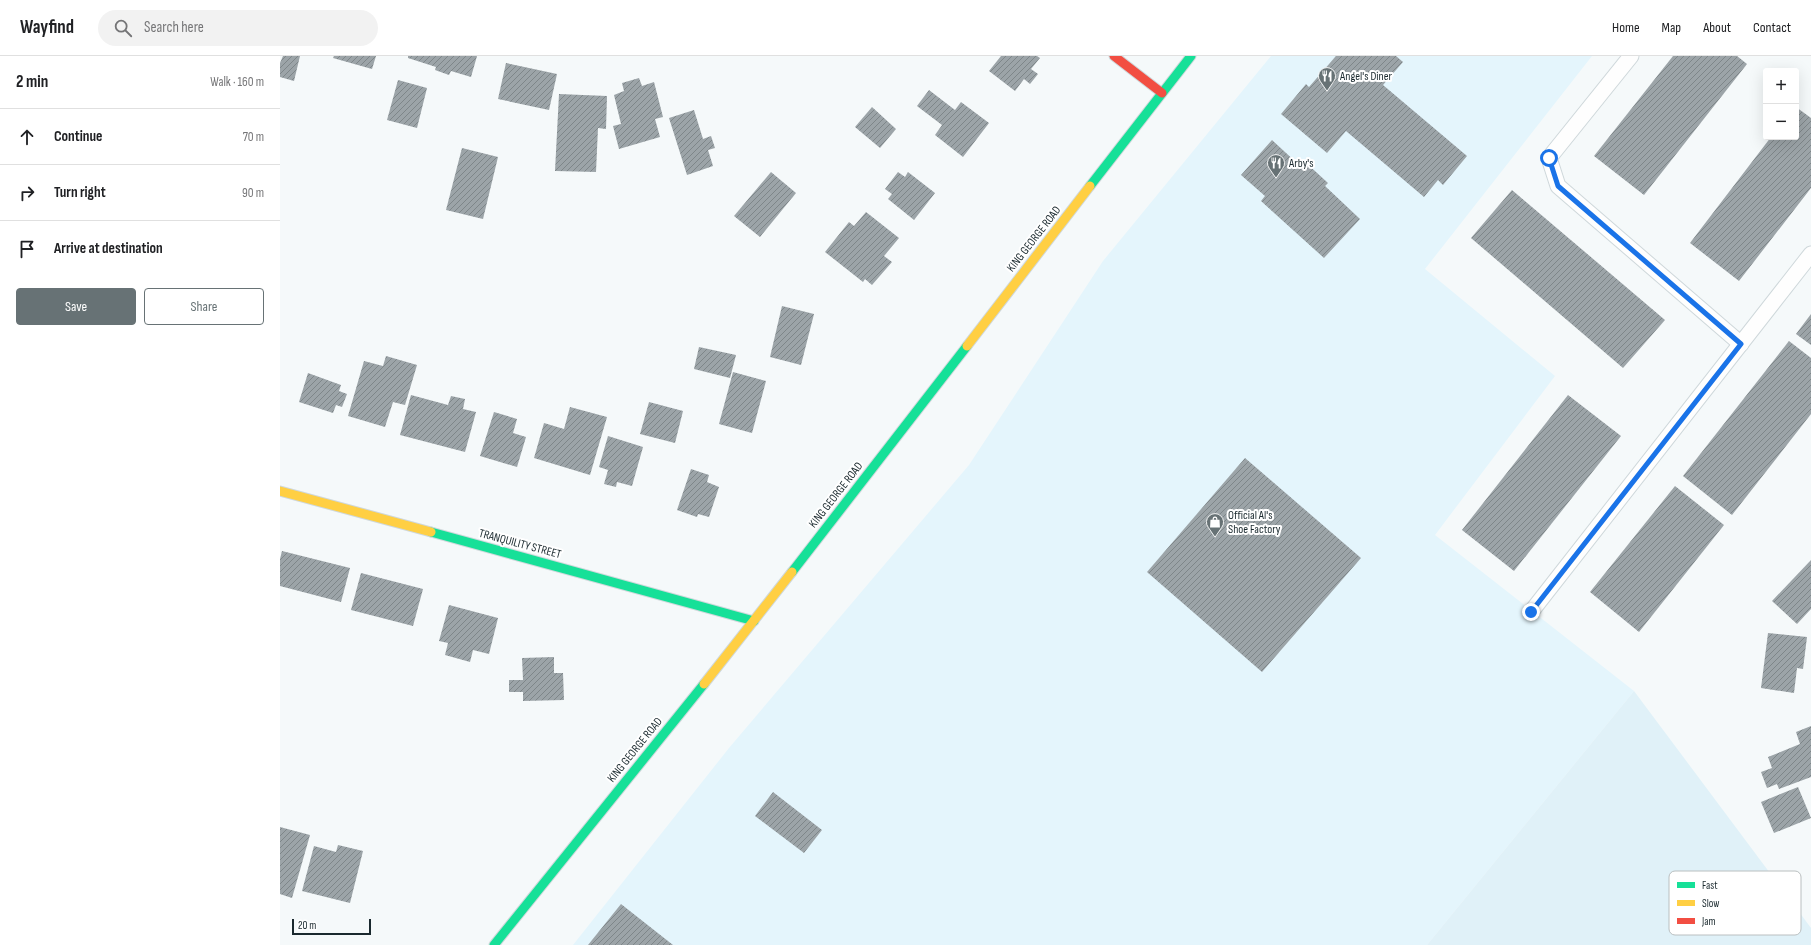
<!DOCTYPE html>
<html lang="en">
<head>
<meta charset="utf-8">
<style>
  body { margin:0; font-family:"Sofia Sans Condensed",sans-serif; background:#f2f2f2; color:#202124 }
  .controls { position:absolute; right:12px; top:12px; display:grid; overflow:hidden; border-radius:4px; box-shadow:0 4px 16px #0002 }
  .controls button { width:36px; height:36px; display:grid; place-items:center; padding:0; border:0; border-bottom:1px solid #e0e0e0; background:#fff; color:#202124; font:20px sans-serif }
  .scale { position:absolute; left:12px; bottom:10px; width:79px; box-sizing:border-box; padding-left:4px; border:2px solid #1a292e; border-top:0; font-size:11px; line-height:14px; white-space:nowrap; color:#1a292e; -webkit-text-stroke:3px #fff; paint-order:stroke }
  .stop { position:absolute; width:12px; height:12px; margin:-9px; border:3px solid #1a73e8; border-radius:50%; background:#fff }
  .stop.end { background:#1a73e8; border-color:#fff; box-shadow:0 1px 4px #0008 }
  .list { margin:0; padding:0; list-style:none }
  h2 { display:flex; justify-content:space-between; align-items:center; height:52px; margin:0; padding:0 16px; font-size:17px }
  h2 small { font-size:13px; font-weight:400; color:#757577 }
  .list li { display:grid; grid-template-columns:26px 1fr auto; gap:12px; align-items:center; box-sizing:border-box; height:56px; padding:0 16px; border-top:1px solid #e0e0e0 }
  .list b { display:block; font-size:15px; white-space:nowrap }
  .list em { font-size:13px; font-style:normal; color:#757577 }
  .actions { display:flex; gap:8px; padding:12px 16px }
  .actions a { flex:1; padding:9px 0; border:1px solid #677275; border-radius:4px; text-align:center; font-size:14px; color:#677275 }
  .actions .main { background:#677275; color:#fff }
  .icon { flex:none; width:22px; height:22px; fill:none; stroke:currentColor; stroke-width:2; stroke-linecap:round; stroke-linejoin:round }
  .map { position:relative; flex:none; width:1531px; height:889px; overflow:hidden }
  header { display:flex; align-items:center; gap:24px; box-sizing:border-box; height:56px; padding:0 20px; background:#fff; border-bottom:1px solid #e0e0e0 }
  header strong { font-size:19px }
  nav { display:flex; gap:22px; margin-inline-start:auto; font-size:14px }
  .search { width:280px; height:36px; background:#f2f2f2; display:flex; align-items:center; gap:10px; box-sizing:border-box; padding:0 14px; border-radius:22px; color:#757577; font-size:15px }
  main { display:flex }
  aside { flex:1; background:#fff }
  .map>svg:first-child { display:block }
  .built { fill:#e4f5fc }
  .green { fill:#e0f1f8 }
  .building { fill:url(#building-hatch) }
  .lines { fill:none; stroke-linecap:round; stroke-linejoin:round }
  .lane-casing { stroke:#cfd8db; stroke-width:17 }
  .fast-casing { stroke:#cfd8db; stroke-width:11 }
  .slow-casing { stroke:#cfd8db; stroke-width:11 }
  .jam-casing { stroke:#cfd8db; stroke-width:11 }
  .lane { stroke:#fefefe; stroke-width:15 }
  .fast { stroke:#16e098; stroke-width:9 }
  .slow { stroke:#ffcf43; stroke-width:9 }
  .jam { stroke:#f24e42; stroke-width:9 }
  .route { stroke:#1a73e8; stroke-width:5 }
  .labels { text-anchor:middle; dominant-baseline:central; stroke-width:4; stroke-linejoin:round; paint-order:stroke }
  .poi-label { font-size:12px; fill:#1a292e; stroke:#fff; text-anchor:start }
  .street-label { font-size:12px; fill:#1a292e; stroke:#fff }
  .key { fill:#fff; stroke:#babfc0; stroke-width:1 }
  .key-label { font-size:11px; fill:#1a292e }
</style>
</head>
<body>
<header>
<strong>Wayfind</strong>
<div class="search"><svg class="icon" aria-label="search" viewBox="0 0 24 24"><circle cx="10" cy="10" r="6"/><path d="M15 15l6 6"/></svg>Search here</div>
<nav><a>Home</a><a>Map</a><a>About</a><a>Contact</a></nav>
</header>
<main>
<aside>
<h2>2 min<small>Walk · 160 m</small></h2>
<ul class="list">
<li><svg class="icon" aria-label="ahead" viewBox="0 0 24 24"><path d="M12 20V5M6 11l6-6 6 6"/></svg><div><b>Continue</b></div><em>70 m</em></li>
<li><svg class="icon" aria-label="right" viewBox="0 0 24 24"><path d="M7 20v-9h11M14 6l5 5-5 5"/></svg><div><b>Turn right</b></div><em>90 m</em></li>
<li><svg class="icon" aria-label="arrive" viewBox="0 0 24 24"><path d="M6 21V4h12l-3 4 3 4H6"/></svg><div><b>Arrive at destination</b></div></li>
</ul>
<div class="actions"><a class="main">Save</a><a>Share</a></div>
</aside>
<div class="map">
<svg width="1531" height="889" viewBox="0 0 1531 889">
  <defs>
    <pattern id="building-hatch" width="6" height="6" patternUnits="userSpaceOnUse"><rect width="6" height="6" fill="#9ca4a8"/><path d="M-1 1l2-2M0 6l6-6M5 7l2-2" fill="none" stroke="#7e8689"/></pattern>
  </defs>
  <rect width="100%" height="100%" fill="#f5f9fa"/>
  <!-- built -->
  <polygon class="built" points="991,0 1312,0 1145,213 1275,320 1155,479 1354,635 1147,889 293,889 449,692 689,409 823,205"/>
  <!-- green -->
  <polygon class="green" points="1354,635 1531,872 1531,889 1147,889"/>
  <!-- building -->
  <g class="building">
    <polygon points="3,0 20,0 14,25 0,21 0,7"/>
    <polygon points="54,0 96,0 92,13 53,2"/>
    <polygon points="128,0 197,0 191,21 171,15 169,19 155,14 156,11 128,2"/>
    <polygon points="721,0 757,0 760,2 751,13 758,18 750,28 744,23 735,35 709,15"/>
    <polygon points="1056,0 1116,0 1123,6 1103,29 1187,100 1163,129 1158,124 1144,141 1066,75 1047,97 1001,58 1026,28 1029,31"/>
    <polygon points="1393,0 1457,0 1467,8 1364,139 1314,100"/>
    <polygon points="226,7 277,18 269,54 218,43"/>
    <polygon points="359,22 362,30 374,26 383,61 375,63 380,81 339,93 333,70 341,68 334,39 344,35 342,27"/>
    <polygon points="118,24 147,32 137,72 107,64"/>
    <polygon points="649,34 675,54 681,46 709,67 683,101 655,79 662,69 637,50"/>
    <polygon points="279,38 327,40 326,73 318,72 316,116 275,115"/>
    <polygon points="592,51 616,73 600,92 575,71"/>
    <polygon points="1516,51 1531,62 1531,132 1459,225 1410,187 1491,81 1516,81"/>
    <polygon points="414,54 423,83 431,80 435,92 428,94 433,110 407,119 389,62"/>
    <polygon points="992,84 1019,109 1023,104 1048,127 1045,130 1080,163 1044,202 981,145 985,140 961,119"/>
    <polygon points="182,92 218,101 203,163 166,154"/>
    <polygon points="491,116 516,137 480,181 454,160"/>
    <polygon points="618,116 625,121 628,116 655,137 634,164 608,143 612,138 605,133"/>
    <polygon points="1232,134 1385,264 1343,312 1191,182"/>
    <polygon points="586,156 619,182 604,200 612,206 592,229 585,223 583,226 545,196 569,166 574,170"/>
    <polygon points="502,250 534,258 521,309 490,301"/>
    <polygon points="1531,258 1531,289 1516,278"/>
    <polygon points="1509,285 1531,302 1531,358 1452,459 1403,420"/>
    <polygon points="419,291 456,299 450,322 414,313"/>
    <polygon points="106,300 137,309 125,349 113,346 105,371 68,360 84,305 103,310"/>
    <polygon points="453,316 486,325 472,377 439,368"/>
    <polygon points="28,317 61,329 59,335 67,338 62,351 56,349 53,357 19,346"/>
    <polygon points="131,339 168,349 171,340 185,343 183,353 196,356 185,396 120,379"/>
    <polygon points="1288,339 1341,380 1234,515 1182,474"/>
    <polygon points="369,346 403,355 395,387 360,378"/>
    <polygon points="290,351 327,361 310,419 254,402 264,367 284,373"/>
    <polygon points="214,356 237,363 233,377 246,381 237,411 200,400"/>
    <polygon points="328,380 363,391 352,430 337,426 336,431 324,428 328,414 319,411"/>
    <polygon points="965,402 1081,502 982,616 867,516"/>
    <polygon points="411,413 429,419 427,426 439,431 429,461 418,458 417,461 397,454"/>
    <polygon points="1395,430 1444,469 1359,576 1310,536"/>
    <polygon points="2,495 70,512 61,546 0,530 0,503"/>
    <polygon points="1531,504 1531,553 1517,568 1492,545"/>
    <polygon points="81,517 143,533 133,570 71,554"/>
    <polygon points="169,549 218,562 209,598 193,594 190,606 165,599 168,587 159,585"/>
    <polygon points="1488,577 1527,581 1523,613 1517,612 1514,637 1481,632"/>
    <polygon points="274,601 274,617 283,617 284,644 243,645 243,636 229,636 229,624 243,624 242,602"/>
    <polygon points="1531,670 1531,721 1499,733 1497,728 1487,732 1481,716 1492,712 1488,701 1520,688 1516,676"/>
    <polygon points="1518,731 1531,762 1494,777 1481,746"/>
    <polygon points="493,736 542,774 524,797 475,760"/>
    <polygon points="0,771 30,779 12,842 0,838"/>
    <polygon points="58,789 83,795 70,847 22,835 34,790 56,796"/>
    <polygon points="341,848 393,889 308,889"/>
  </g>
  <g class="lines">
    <!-- lane casing -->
    <g class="lane-casing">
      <g id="lane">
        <polyline points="1351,0 1269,102 1278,130 1461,288"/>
        <polyline points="1251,556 1531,198"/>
      </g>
    </g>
    <!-- fast casing -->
    <g class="fast-casing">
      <g id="fast">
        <polyline points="810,130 911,0"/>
        <polyline points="151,476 474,565"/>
        <polyline points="512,516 687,290"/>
        <polyline points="214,889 424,628"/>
      </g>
    </g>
    <!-- slow casing -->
    <g class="slow-casing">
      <g id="slow">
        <polyline points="687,290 810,130"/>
        <polyline points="0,435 151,476"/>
        <polyline points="424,628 512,516"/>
      </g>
    </g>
    <!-- jam casing -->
    <g class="jam-casing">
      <polyline id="jam" points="834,0 882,37"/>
    </g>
    <!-- lane -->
    <use href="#lane" class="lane"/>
    <!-- fast -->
    <use href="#fast" class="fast"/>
    <!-- slow -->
    <use href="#slow" class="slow"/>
    <!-- jam -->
    <use href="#jam" class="jam"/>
  </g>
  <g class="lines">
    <!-- route -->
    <polyline class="route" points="1251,556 1461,288 1278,130 1269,102"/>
  </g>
  <!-- icons -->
  <defs>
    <g id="restaurant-pin" transform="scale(0.9)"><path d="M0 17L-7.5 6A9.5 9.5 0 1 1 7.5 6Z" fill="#677275" stroke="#fff"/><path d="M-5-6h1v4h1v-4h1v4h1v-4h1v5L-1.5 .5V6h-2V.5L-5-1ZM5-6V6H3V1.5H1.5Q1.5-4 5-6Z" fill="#fff"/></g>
    <g id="shop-pin" transform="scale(0.9)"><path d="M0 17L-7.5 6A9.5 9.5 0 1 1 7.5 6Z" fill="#677275" stroke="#fff"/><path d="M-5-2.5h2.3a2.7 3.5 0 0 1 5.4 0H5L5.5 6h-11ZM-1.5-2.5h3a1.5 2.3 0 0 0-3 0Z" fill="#fff"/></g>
  </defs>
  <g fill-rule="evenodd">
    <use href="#restaurant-pin" x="1047" y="20"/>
    <use href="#restaurant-pin" x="996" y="107"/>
    <use href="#shop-pin" x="935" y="466"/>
  </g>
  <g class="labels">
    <!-- poi labels -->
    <g class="poi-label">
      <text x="1060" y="20">Angel's Diner</text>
      <text x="1009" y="107">Arby's</text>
      <text x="948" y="459">Official Al's<tspan x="948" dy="14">Shoe Factory</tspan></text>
    </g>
    <!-- street labels -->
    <g class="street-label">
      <text transform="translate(754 183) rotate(-52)">KING GEORGE ROAD</text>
      <text transform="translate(556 439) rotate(-52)">KING GEORGE ROAD</text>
      <text transform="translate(240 488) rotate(15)">TRANQUILITY STREET</text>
      <text transform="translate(355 694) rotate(-51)">KING GEORGE ROAD</text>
    </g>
  </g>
  <!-- legend -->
  <rect x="1389" y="815" width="132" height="64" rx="6" class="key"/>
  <rect x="1397" y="826" width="18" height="6" fill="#16e098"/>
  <rect x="1397" y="844" width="18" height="6" fill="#ffcf43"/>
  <rect x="1397" y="862" width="18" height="6" fill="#f24e42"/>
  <g class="key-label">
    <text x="1422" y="833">Fast</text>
    <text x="1422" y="851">Slow</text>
    <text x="1422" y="869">Jam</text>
  </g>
</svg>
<div class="controls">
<button>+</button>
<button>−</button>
</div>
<div class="scale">20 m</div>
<div class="stop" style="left:1269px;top:102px"></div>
<div class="stop end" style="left:1251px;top:556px"></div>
</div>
</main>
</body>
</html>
